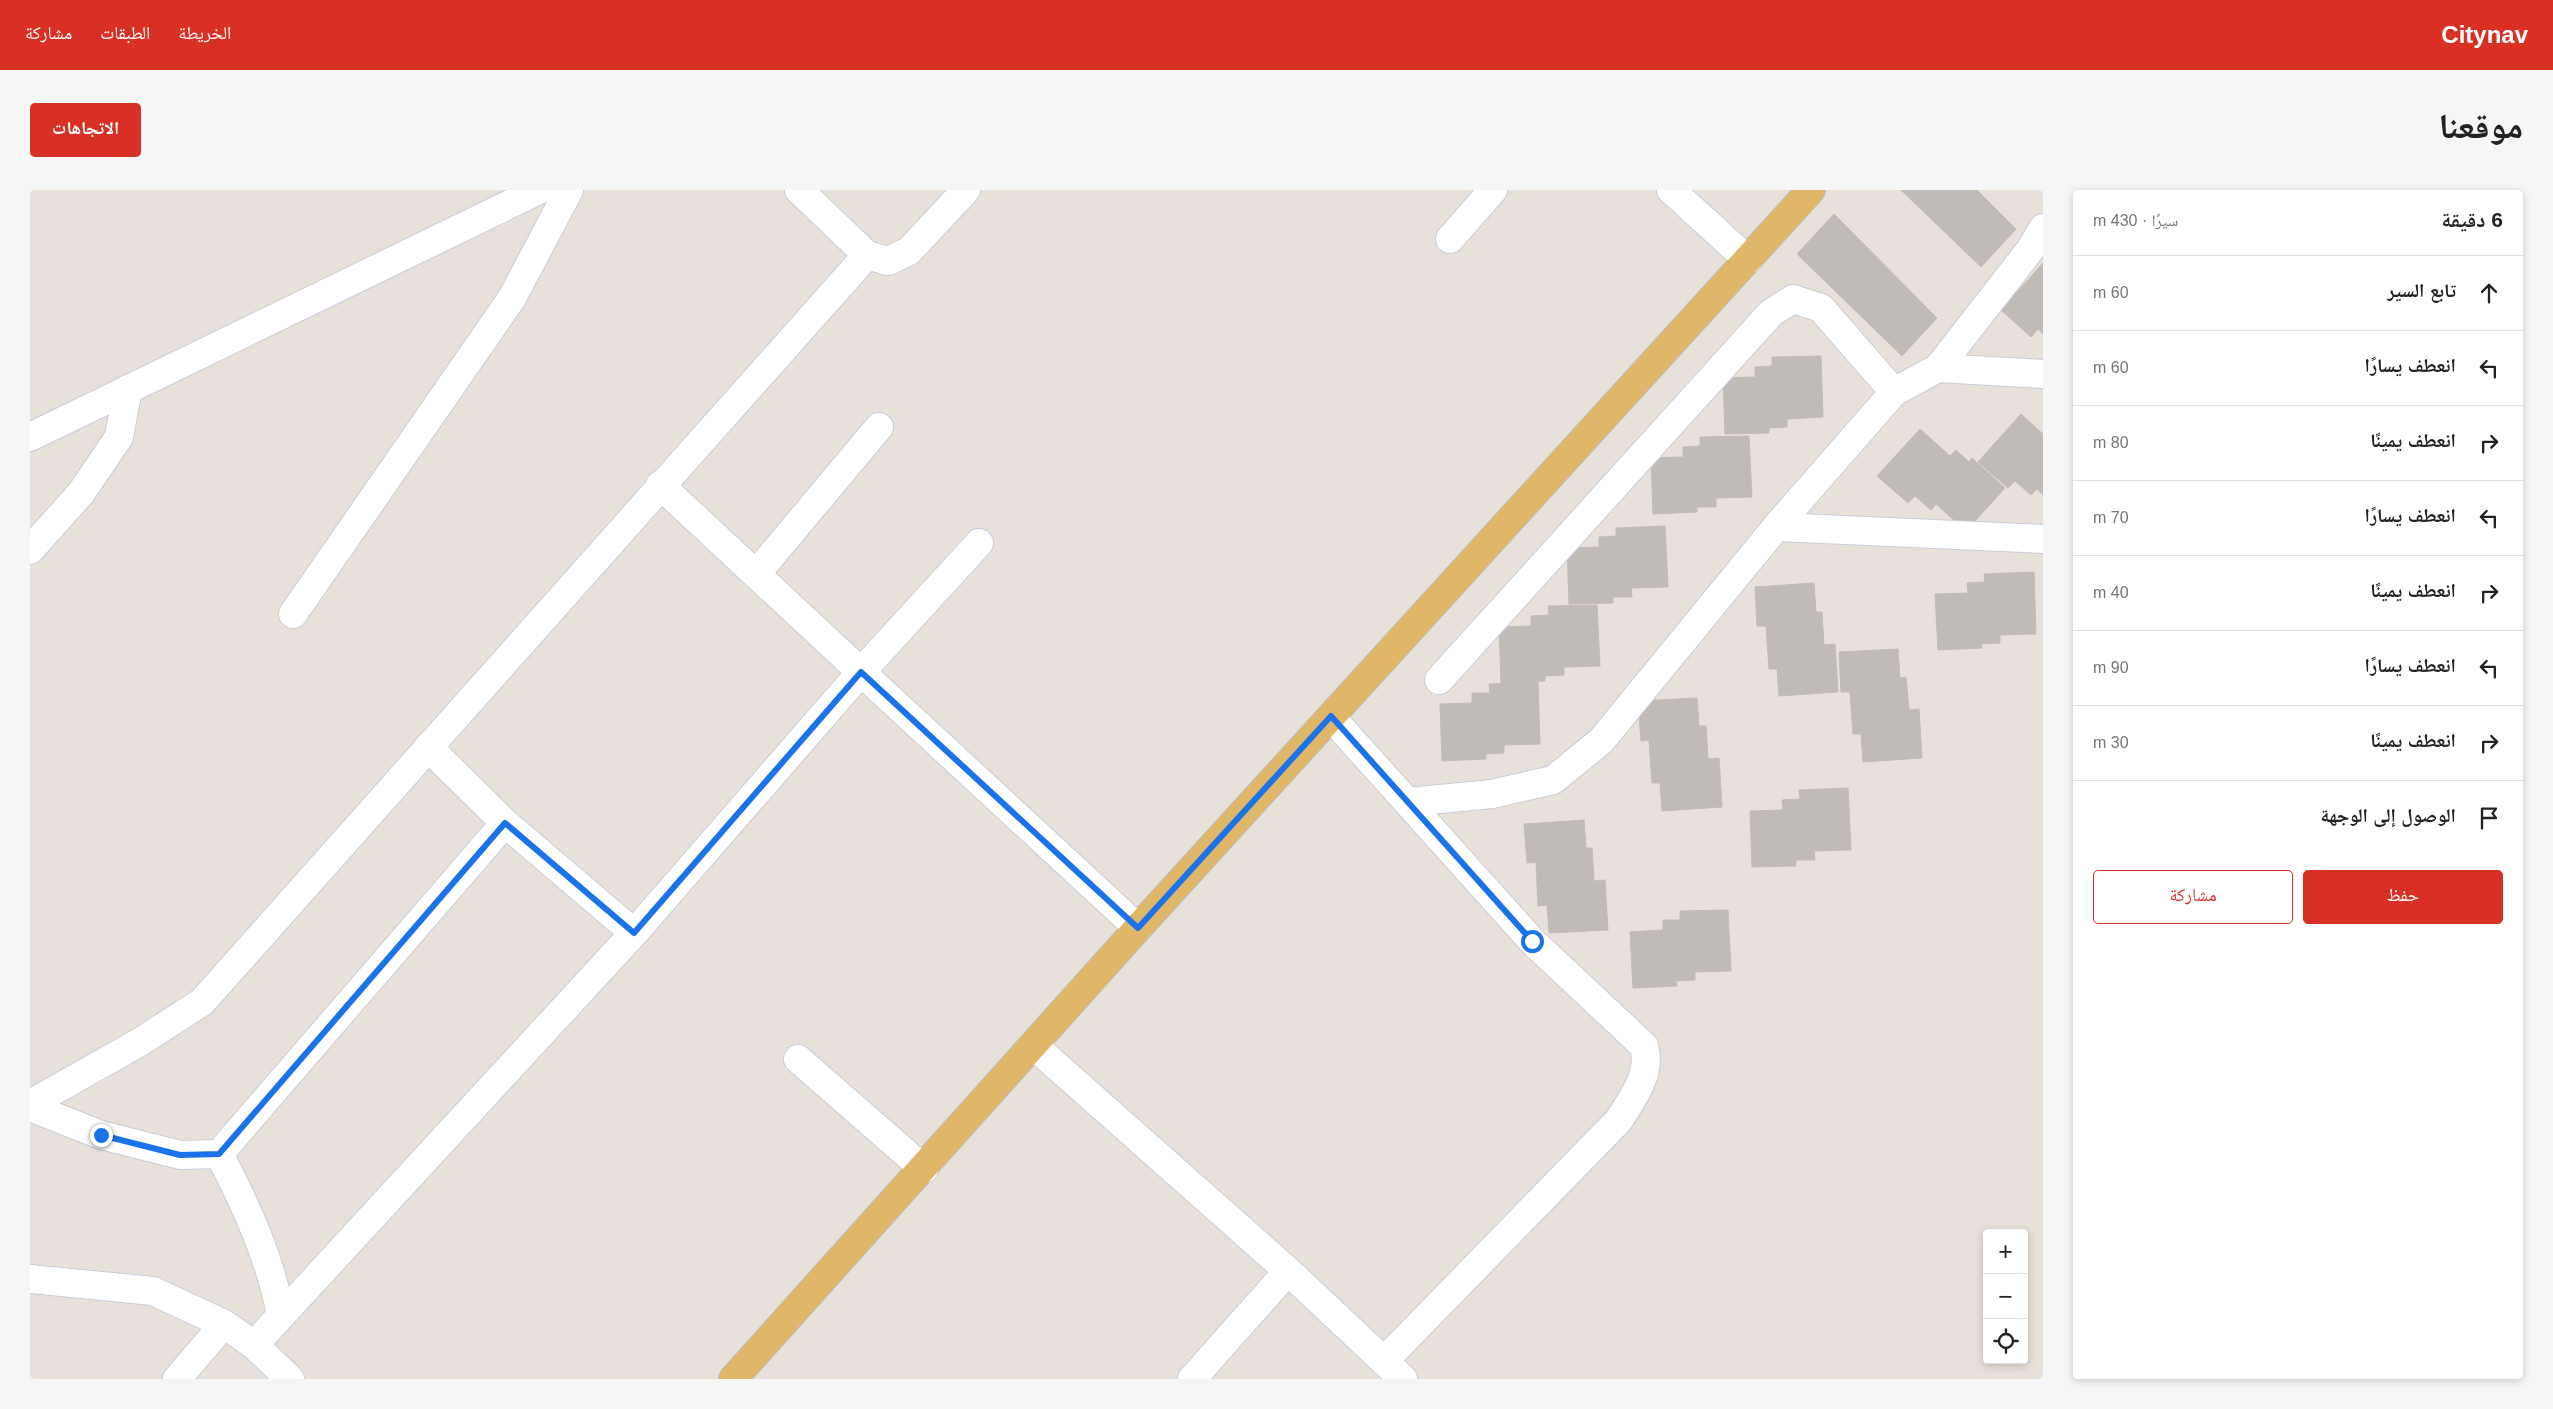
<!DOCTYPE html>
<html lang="ar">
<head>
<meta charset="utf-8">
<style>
  body { margin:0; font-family:Helvetica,"Noto Naskh Arabic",sans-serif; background:#f6f6f6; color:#222; direction:rtl }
  .controls { position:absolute; right:15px; bottom:15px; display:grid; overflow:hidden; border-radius:5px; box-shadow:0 2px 8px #0003 }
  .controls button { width:45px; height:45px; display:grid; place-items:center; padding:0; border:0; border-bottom:1px solid #e0e0e0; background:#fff; color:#222; font:25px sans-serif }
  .stop { position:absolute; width:15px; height:15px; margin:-11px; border:4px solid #1a73e8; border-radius:50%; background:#fff }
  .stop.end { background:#1a73e8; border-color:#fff; box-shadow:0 1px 5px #0008 }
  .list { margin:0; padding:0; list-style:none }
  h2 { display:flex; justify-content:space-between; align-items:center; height:65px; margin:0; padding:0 20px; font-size:21px }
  h2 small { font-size:16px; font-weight:400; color:#767676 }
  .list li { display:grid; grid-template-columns:32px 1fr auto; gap:15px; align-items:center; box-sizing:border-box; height:75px; padding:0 20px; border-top:1px solid #e0e0e0 }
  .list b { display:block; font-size:19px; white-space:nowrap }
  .list em { font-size:16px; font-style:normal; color:#767676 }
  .actions { display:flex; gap:10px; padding:15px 20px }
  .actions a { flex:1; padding:11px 0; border:1px solid #d93025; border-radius:5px; text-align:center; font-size:18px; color:#d93025 }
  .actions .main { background:#d93025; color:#fff }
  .icon { flex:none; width:28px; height:28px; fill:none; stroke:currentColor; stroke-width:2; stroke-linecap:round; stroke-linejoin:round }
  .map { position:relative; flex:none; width:2013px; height:1189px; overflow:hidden; direction:ltr; border-radius:5px }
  header { display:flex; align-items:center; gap:30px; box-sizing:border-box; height:70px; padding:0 25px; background:#d93025; color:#fff }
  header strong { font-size:24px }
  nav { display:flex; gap:28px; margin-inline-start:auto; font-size:18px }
  .intro { display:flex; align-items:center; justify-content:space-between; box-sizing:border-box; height:120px; padding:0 30px }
  h1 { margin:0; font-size:35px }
  .button { padding:12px 22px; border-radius:5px; background:#d93025; color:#fff; font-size:18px; font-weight:700 }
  main { display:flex; gap:30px; padding:0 30px }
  aside { flex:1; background:#fff; border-radius:5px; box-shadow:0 2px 8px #0003 }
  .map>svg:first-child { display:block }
  .building { fill:#c1bbb7; stroke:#c3bcb4 }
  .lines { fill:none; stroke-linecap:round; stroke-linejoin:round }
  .minor-casing { stroke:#c9cdd8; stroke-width:30 }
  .major-casing { stroke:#bebebe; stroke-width:30 }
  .minor { stroke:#fff; stroke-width:28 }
  .major { stroke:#e0b768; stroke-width:28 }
  .route { stroke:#1a73e8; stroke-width:6 }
</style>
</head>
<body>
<header>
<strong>Citynav</strong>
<nav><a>الخريطة</a><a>الطبقات</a><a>مشاركة</a></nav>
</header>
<div class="intro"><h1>موقعنا</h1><a class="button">الاتجاهات</a></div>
<main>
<aside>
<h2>6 دقيقة<small>سيرًا · 430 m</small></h2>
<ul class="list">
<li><svg class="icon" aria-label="ahead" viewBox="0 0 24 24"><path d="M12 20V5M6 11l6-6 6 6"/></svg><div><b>تابع السير</b></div><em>60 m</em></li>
<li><svg class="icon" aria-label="left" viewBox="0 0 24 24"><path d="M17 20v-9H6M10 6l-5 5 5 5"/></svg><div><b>انعطف يسارًا</b></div><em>60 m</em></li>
<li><svg class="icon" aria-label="right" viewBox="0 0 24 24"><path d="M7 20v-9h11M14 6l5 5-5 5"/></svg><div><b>انعطف يمينًا</b></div><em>80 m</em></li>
<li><svg class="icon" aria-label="left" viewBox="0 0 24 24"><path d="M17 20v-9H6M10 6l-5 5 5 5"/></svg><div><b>انعطف يسارًا</b></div><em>70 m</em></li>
<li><svg class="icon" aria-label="right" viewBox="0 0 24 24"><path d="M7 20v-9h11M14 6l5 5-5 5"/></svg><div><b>انعطف يمينًا</b></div><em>40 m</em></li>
<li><svg class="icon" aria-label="left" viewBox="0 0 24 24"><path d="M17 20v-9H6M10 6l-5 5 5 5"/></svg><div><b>انعطف يسارًا</b></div><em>90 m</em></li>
<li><svg class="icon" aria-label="right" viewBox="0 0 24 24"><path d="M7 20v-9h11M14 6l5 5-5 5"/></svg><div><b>انعطف يمينًا</b></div><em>30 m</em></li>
<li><svg class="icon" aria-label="arrive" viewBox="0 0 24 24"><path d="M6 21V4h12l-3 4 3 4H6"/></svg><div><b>الوصول إلى الوجهة</b></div></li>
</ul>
<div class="actions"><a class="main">حفظ</a><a>مشاركة</a></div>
</aside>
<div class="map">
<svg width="2013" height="1189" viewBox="0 0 2013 1189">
  <rect width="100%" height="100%" fill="#e8e1da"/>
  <!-- building -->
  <g class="building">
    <polygon points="1871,0 1947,0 1986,39 1951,77"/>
    <polygon points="1804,24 1907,128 1872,166 1767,64"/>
    <polygon points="2013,73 2013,144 2008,139 2001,147 1971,120"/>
    <polygon points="1791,166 1793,227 1757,229 1757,237 1739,238 1739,243 1695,244 1693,188 1725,187 1725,177 1742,176 1742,167"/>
    <polygon points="1991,224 2013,244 2013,305 2007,299 2001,305 1985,291 1978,298 1948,272"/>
    <polygon points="1890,239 1920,266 1926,260 1939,272 1942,268 1975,298 1936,341 1906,314 1901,320 1885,306 1878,313 1847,286"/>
    <polygon points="1719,246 1722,307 1686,308 1686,317 1667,317 1667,322 1623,324 1621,268 1653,267 1653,257 1670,256 1670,247"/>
    <polygon points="1635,336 1638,397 1601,398 1602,407 1583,407 1583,413 1539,414 1537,358 1569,357 1569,347 1586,346 1586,338"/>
    <polygon points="2004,382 2006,444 1970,445 1970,453 1951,454 1952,458 1908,460 1905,404 1938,403 1937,393 1955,392 1954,384"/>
    <polygon points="1784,393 1786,422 1792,422 1794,455 1805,454 1808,502 1749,506 1747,479 1739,479 1736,436 1727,436 1725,397"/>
    <polygon points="1567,415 1570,476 1534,477 1534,485 1515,486 1515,491 1471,493 1469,437 1501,436 1501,426 1519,425 1518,416"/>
    <polygon points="1868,459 1870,488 1876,487 1879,520 1889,519 1892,568 1833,572 1831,544 1823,544 1820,502 1811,502 1809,462"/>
    <polygon points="1508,492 1510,554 1474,555 1474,563 1456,564 1456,569 1412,571 1410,514 1442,513 1442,503 1460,503 1459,494"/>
    <polygon points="1667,508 1669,536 1676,536 1678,569 1689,568 1692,617 1632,621 1630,593 1622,593 1619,550 1611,551 1608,511"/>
    <polygon points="1818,598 1821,660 1784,661 1785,670 1766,670 1766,676 1722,677 1720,621 1753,620 1752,610 1770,609 1769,600"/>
    <polygon points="1554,630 1556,658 1562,658 1564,691 1575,690 1578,740 1519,743 1517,715 1508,716 1506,672 1497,673 1494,634"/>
    <polygon points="1698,720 1701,781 1665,782 1665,790 1646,791 1647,796 1603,798 1600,742 1633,740 1633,730 1650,730 1650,721"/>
  </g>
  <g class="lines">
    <!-- minor casing -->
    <g class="minor-casing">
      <g id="minor">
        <polyline points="1641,0 1718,70"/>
        <polyline points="1420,49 1463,0"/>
        <polyline points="837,65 858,71 879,61 936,0"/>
        <polyline points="1908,178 2000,60 2013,38"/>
        <polyline points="0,247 509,0"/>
        <polyline points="630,295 831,482 949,353"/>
        <polyline points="1746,337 2013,349"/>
        <polyline points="0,360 51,303 89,247 98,199"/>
        <polyline points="726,384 849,237"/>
        <polyline points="263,424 482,108 539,0"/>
        <polyline points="1409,490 1741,123 1763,109 1791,118 1864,202"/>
        <path d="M1301,527L1502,751L1614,856C1622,884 1603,907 1589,930L1354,1171"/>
        <polyline points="398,557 475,633 604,743"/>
        <polyline points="1379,612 1462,604 1523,590 1571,551 1746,337 1864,202 1908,178 2013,184"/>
        <polyline points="1003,855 1258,1081 1373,1189"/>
        <polyline points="768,869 894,979"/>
        <polyline points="0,914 110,852 172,812 837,65 769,0"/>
        <polyline points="0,917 71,945 150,965 189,964 475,633"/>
        <path d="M189,964C216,1015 240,1068 251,1125"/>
        <polyline points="0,1089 123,1101 194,1134 224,1155 260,1189"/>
        <polyline points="224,1155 604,743 831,482 1108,738"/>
        <polyline points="147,1189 194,1134"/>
        <polyline points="1162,1189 1258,1081"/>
      </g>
    </g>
    <!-- major casing -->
    <g class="major-casing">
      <polyline id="major" points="703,1189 1108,738 1781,0"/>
    </g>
    <!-- minor -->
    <use href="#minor" class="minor"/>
    <!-- major -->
    <use href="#major" class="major"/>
  </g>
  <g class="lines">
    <!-- route -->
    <polyline class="route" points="71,945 150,965 189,964 475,633 604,743 831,482 1108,738 1301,526 1502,751"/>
  </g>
</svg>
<div class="controls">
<button>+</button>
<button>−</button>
<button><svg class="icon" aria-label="locate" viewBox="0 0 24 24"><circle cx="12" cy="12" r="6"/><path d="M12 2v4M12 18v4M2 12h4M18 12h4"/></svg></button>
</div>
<div class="stop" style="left:1502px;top:751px"></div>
<div class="stop end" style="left:71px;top:945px"></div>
</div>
</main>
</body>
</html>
